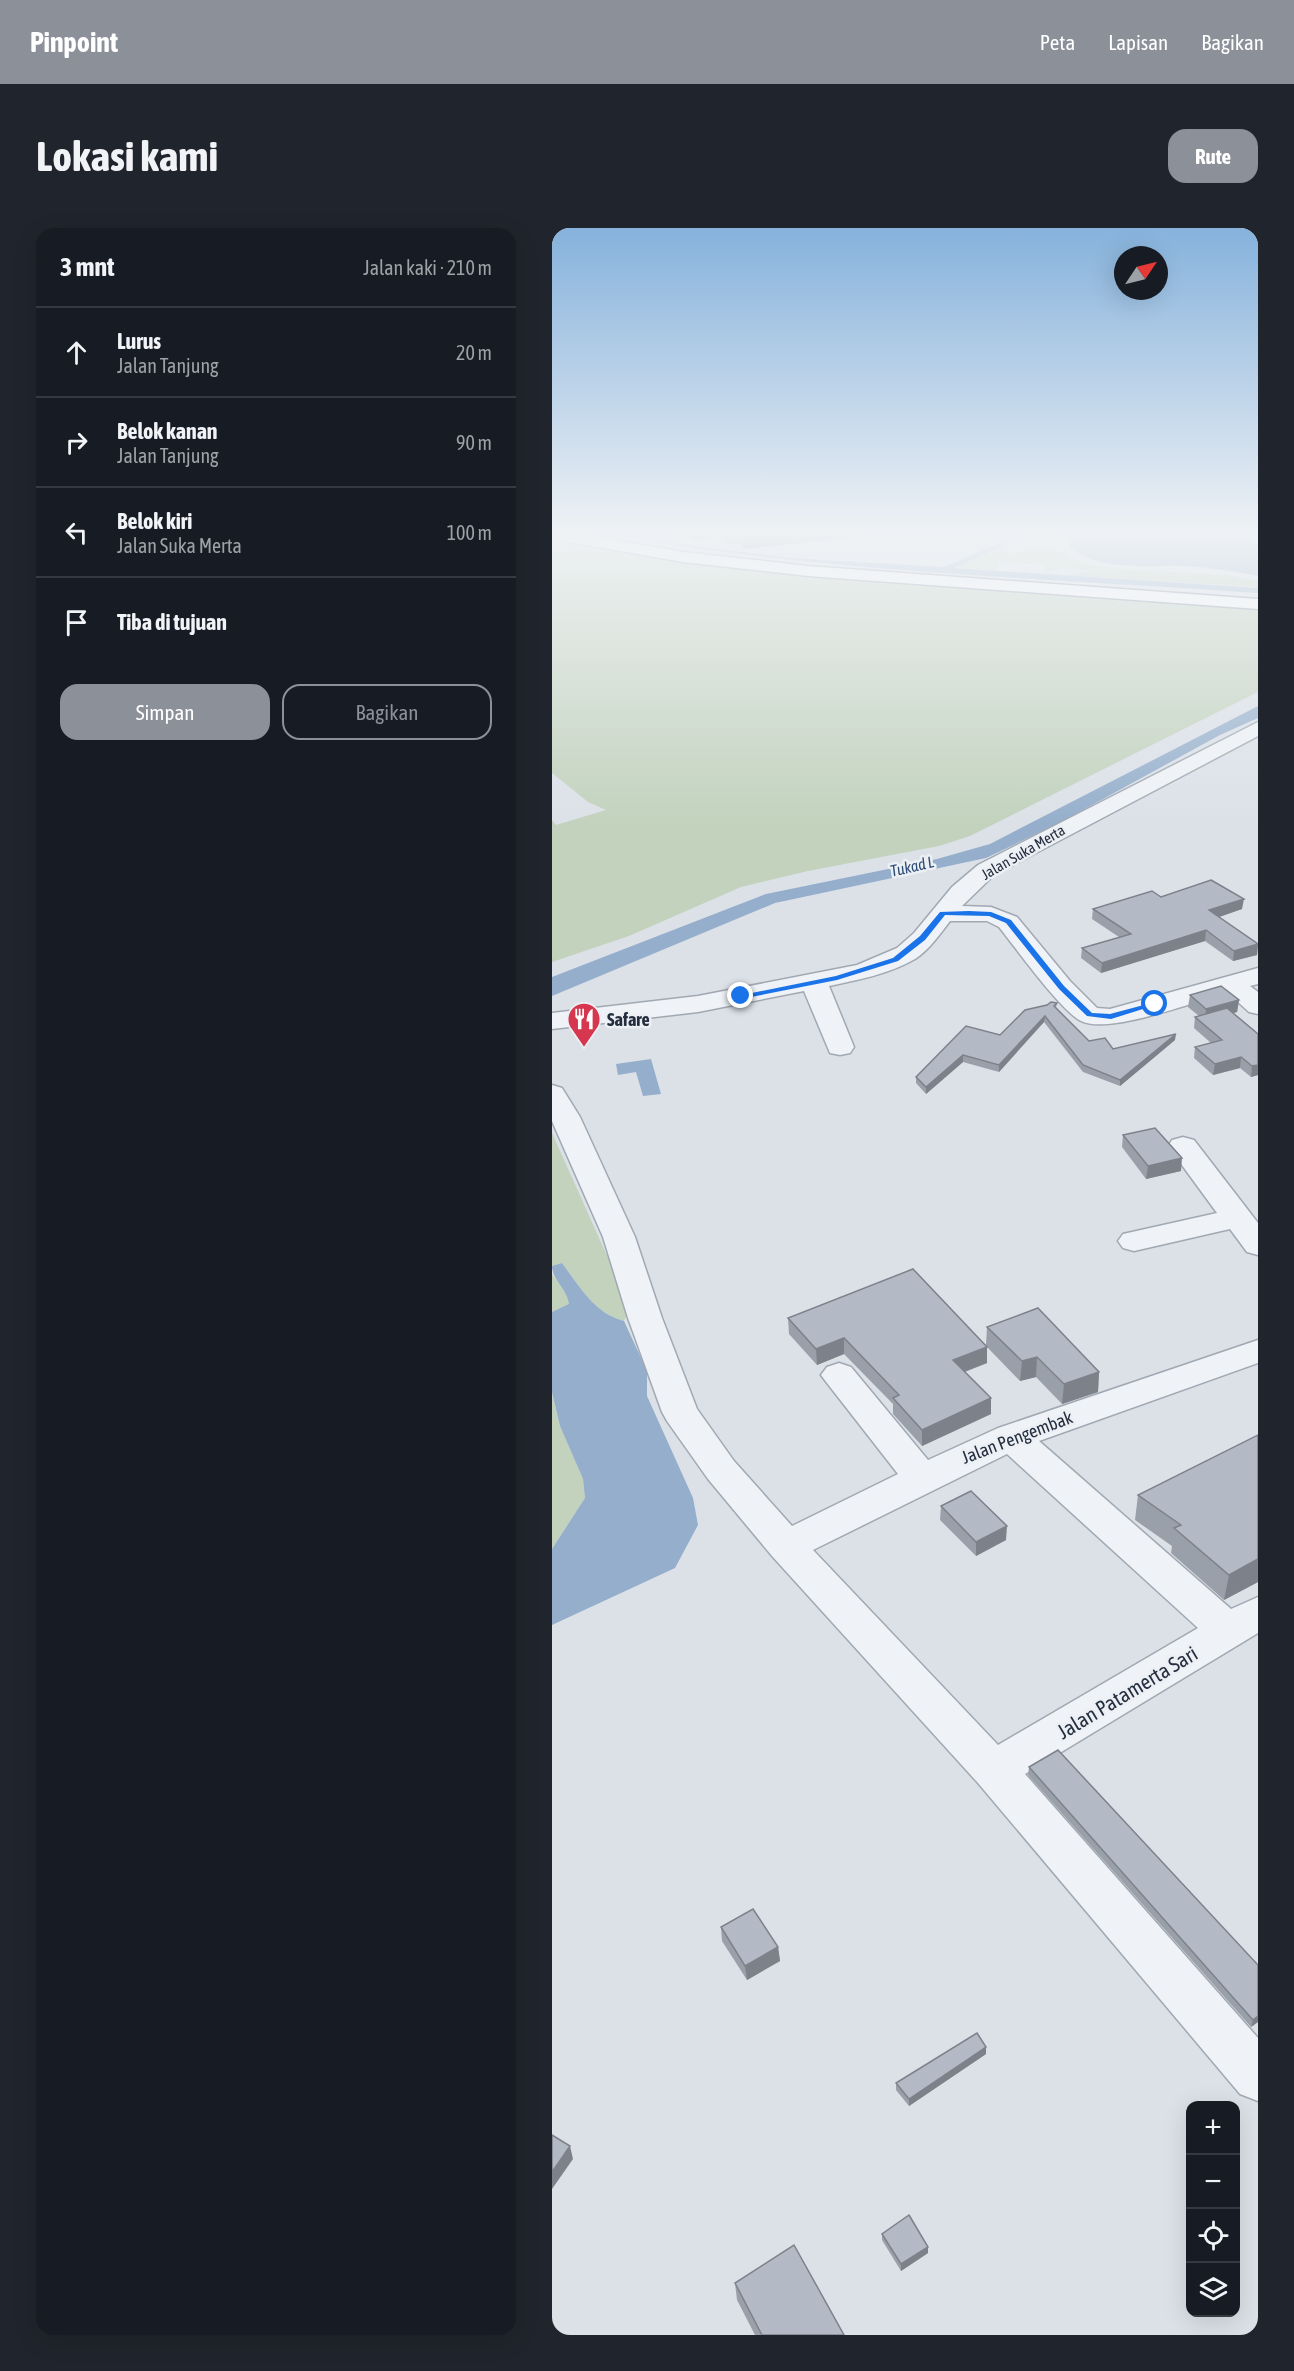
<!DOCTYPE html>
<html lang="id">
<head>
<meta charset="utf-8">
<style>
  body { margin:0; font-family:"Asap Condensed",sans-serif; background:#20242c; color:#f1f3f6 }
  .controls { position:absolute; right:18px; bottom:18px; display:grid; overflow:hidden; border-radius:12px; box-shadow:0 6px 24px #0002 }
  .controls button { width:54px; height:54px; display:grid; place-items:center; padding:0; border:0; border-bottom:2px solid #363941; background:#171b24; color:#f1f3f6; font:30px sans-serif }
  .compass { position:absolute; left:562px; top:18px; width:54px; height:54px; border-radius:50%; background:#171b24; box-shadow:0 6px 24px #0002; rotate:55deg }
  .stop { position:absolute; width:18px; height:18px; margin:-14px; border:4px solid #1a73e8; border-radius:50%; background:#fff }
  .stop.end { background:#1a73e8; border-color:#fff; box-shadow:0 2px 6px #0008 }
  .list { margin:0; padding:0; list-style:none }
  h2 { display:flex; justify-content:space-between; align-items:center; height:78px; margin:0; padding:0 24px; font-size:26px }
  h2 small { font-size:20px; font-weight:400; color:#9ea1a6 }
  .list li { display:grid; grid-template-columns:39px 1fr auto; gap:18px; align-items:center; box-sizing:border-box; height:90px; padding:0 24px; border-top:2px solid #363941 }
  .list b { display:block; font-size:22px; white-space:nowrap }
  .list p { margin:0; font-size:20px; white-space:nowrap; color:#9ea1a6 }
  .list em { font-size:20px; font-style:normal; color:#9ea1a6 }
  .actions { display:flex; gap:12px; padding:18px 24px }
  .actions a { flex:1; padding:14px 0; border:2px solid #8c9099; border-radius:18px; text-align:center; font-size:21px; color:#8c9099 }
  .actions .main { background:#8c9099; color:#fff }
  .icon { flex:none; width:33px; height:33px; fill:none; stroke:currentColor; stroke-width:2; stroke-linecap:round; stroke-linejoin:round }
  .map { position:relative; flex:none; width:706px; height:2107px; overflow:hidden; border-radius:18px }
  header { display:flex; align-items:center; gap:36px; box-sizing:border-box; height:84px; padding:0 30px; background:#8c9099; color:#fff }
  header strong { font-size:28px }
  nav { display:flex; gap:33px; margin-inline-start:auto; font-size:21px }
  .intro { display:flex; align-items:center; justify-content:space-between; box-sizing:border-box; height:144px; padding:0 36px }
  h1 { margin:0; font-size:42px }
  .button { padding:15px 27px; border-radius:18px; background:#8c9099; color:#fff; font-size:21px; font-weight:700 }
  main { display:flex; gap:36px; padding:0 36px }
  aside { flex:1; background:#171b24; border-radius:18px; box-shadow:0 6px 24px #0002 }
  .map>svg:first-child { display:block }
  .green { fill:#c2d2bd }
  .water { fill:#94aecb }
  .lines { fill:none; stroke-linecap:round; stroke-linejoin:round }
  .minor-casing { stroke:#a1a8b2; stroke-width:3 }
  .highway-casing { stroke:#838e9f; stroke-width:3 }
  .minor { fill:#eff2f6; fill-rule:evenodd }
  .highway { fill:#fff; fill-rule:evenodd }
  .wall { fill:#9aa0a9 }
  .shaded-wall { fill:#7d828a }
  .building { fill:#b3bac5; stroke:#7d828a; stroke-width:1.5 }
  .route { fill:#1a73e8 }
  .labels { text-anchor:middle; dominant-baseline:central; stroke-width:5; stroke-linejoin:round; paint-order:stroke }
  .far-street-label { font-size:15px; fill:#252e3f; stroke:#ecf0f5 }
  .far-water-label { font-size:16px; font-style:italic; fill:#2d4d76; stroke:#ecf0f5 }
  .poi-label { font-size:18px; font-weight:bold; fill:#252e3f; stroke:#ecf0f5; text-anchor:start }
  .street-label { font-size:18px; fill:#252e3f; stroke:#ecf0f5 }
  .near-street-label { font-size:21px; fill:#252e3f; stroke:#ecf0f5 }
</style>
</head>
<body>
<header>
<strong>Pinpoint</strong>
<nav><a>Peta</a><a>Lapisan</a><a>Bagikan</a></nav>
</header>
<div class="intro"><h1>Lokasi kami</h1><a class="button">Rute</a></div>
<main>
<aside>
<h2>3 mnt<small>Jalan kaki · 210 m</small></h2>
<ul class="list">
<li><svg class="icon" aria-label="ahead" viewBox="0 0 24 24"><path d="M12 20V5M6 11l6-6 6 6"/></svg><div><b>Lurus</b><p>Jalan Tanjung</p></div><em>20 m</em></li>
<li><svg class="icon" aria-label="right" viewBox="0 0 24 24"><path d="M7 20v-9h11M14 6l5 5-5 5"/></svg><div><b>Belok kanan</b><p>Jalan Tanjung</p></div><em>90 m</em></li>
<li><svg class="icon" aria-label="left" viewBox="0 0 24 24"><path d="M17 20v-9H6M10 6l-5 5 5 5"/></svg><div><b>Belok kiri</b><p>Jalan Suka Merta</p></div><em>100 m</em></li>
<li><svg class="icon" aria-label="arrive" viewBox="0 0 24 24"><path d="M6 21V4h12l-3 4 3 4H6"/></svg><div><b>Tiba di tujuan</b></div></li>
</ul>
<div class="actions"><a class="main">Simpan</a><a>Bagikan</a></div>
</aside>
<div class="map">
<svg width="706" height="2107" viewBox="0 0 706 2107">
  <rect width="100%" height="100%" fill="#dce1e8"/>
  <!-- green -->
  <g class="green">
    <polygon points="484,303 505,309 501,314 488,313 480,317 482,319 505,321 518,330 539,337 568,341 675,347 706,353 706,359 515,347 538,343 513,340 491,344 494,337 448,334 444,342 402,339 442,322 462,326 478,318 460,314"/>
    <path d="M0,311C233,354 470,363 706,381V464L418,608L387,618L256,643L189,659L77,708L0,734V592L4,597L54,582L36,574L0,545Z"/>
    <path d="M0,905L78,1079L72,1093C43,1086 27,1058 10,1035L0,1038Z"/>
    <polygon points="0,1046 16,1066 17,1077 0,1084"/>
    <polygon points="0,1164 8,1198 31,1251 33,1270 0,1321"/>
  </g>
  <!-- water -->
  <g class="water">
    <path d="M41,303H60L150,319L238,330L392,339L475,303H484L402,340L706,360V365C484,349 260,345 41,303Z"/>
    <path d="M526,303H679L706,317V348C683,343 660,340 636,338C599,336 549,345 518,319L517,312Z"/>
    <polygon points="706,478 706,490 668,507 509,594 434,630 223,675 0,768 0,749 214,666 385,631 438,616"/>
    <polygon points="99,831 109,866 91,868 84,844 66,847 64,836"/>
    <path d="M10,1035C27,1058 43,1086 72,1093L95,1143V1168L141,1270L146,1297L123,1340L0,1397V1321L33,1270L31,1251L8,1198L0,1164V1084L17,1076C15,1060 0,1052 0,1038Z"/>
  </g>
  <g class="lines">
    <!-- minor casing -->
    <g class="minor-casing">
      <g id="minor">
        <path d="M706,494V508L442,647L410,678L439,679L465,689L518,753L545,780L558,781L706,740V756L698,758L706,764V786L697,784L676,765C644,773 556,807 529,793C508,782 464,720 447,699L435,693H398C388,706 377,722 363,731C337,746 306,752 277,758L302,819L298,825L288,827L278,825L252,763L146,784L0,801V785L146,768L305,737L345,720L362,705L400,659L426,637Z"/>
        <path d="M0,857L10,860L28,889L83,1009L110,1090L145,1181L182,1233L240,1298L346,1246L275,1155L269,1147L275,1139L287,1135L299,1139L376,1232L446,1200L706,1112V1135L487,1213L679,1381L706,1369V1405L473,1546L706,1810V1873L688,1866L426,1555L220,1328L156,1251L115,1193L110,1184L76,1090L51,1009L0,893ZM455,1226L646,1400L446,1517L261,1322Z"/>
        <polygon points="631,909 642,912 706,995 706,1027 695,1024 678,1001 582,1023 571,1020 566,1013 571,1006 665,985 616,918 620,912"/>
      </g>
    </g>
    <!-- highway casing -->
    <g class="highway-casing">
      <polygon id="highway" points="0,303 12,303 131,324 256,338 706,371 706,381 256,348 131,334 0,311"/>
    </g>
    <!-- minor -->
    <use href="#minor" class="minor"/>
    <!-- highway -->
    <use href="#highway" class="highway"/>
  </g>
  <!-- wall -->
  <g class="wall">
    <polygon points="131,303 301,303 301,309 192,321 186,315 175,316 168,309 140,312"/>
    <polygon points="609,669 690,681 666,689 706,717 705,727 681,733 653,713 549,745 529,730 530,720 567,709 540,691 541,681"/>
    <polygon points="638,767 687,772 685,784 681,785 706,806 706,847 699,849 688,840 661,847 642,830 643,819 659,815 642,800 643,789 647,788 636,779"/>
    <polygon points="505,775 504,780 537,813 561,821 623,812 568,858 531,844 492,794 447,844 411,834 374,866 364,855 364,849 448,807"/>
    <polygon points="571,907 629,943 594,951 570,919"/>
    <polygon points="236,1090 434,1117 435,1099 547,1144 546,1164 510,1176 484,1149 468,1153 435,1119 435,1135 413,1144 439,1170 439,1186 370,1218 341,1186 341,1176 292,1126 265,1137 237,1106"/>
    <polygon points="706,1207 706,1354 672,1372 619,1325 620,1318 583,1292 586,1267"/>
    <polygon points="389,1278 454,1312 424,1328 388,1292"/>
    <polygon points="477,1539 706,1737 706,1794 699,1799 476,1547"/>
    <polygon points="169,1699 226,1719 228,1733 195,1752 170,1713"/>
    <polygon points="434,1826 357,1878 344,1862 344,1855"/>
    <polygon points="330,2006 376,2025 349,2043 330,2012"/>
    <polygon points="183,2055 292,2107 203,2107 185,2072"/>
  </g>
  <!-- shaded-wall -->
  <g class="shaded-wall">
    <polygon points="139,303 167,303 168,309 140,312"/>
    <polygon points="174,303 185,303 186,315 175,316"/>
    <polygon points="226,303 301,303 301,309 192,321 191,307"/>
    <polygon points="692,671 690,681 656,693 657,682"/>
    <polygon points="654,702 653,713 549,745 550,735"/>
    <polygon points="706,716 705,727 681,733 682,723"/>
    <polygon points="687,772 685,784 653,793 654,781"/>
    <polygon points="493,788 492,794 447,844 447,837"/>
    <polygon points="624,806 623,812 568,858 568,852"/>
    <polygon points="411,827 411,834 374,866 374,859"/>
    <polygon points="689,829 688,840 661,847 663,836"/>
    <polygon points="706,837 706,847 699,849 700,838"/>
    <polygon points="630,930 629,943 594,951 596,938"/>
    <polygon points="292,1110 292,1126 265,1137 264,1121"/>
    <polygon points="435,1119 435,1135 401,1148 401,1132"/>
    <polygon points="485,1129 484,1149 468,1153 470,1133"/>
    <polygon points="547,1144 546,1164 510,1176 512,1156"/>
    <polygon points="439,1170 439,1186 370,1218 370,1202"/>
    <polygon points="455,1298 454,1312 424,1328 424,1314"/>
    <polygon points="706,1331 706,1354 672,1372 677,1347"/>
    <polygon points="226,1719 228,1733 195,1752 193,1738"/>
    <polygon points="706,1788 706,1794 699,1799 701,1792"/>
    <polygon points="434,1819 434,1826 357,1878 357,1871"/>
    <polygon points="18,1918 21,1931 0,1961 0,1944"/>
    <polygon points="376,2019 376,2025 349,2043 349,2036"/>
  </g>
  <!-- building -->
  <g class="building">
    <polygon points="187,303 226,303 191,307"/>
    <polygon points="659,652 692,671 657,682 706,716 682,723 654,702 550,735 530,720 579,706 541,681 600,663 609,669"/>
    <polygon points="669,758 687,772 654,781 638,767"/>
    <polygon points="499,774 505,775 502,778 537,813 553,810 561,821 624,806 568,852 531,837 493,788 447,837 411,827 374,859 364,849 414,798 448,807 473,782 495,777"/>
    <polygon points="675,780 706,806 706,837 700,838 689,829 663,836 643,819 670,812 643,789"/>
    <polygon points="603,900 630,930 596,938 571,907"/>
    <polygon points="361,1041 435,1119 401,1132 439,1170 370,1202 341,1170 347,1167 292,1110 264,1121 236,1090"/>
    <polygon points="486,1080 547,1144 512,1156 485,1129 470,1133 435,1099"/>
    <polygon points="706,1207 706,1331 677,1347 622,1300 629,1297 586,1267"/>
    <polygon points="419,1263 455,1298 424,1314 389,1278"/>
    <polygon points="506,1522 706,1737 706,1788 701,1792 477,1539"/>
    <polygon points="201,1681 226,1719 193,1738 169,1699"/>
    <polygon points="425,1805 434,1819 357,1871 344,1855"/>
    <polygon points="0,1907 18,1918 0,1944"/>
    <polygon points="357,1987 376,2019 349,2036 330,2006"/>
    <polygon points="242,2017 292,2107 210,2107 183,2055"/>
  </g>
  <!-- sky -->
  <linearGradient id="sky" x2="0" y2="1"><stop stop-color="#86b2dc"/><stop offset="0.51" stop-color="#eff2f5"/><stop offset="1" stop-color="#eff2f5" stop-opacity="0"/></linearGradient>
  <rect width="706" height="598" fill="url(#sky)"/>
  <!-- route -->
  <polygon class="route" points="417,683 439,684 459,692 512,758 540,785 558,786 603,774 607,776 559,791 535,788 507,761 454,695 437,688 393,687 373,712 346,733 285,752 189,771 185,768 284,748 341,730 368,708 388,684"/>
  <!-- icons -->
  <defs>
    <g id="restaurant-pin" transform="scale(1.725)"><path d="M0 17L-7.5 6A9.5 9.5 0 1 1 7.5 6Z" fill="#d7374e" stroke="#ecf0f5"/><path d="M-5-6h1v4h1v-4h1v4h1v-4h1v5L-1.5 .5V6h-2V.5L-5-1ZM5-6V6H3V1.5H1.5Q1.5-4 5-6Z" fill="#fff"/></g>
  </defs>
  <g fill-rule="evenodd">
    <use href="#restaurant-pin" x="32" y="791"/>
  </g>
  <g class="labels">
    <!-- far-street labels -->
    <g class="far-street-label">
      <text transform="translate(471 624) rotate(-30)">Jalan Suka Merta</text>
    </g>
    <!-- far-water labels -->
    <g class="far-water-label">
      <text transform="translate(360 638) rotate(-13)">Tukad L</text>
    </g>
    <!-- poi labels -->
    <g class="poi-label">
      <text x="55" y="791">Safare</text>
    </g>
    <!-- street labels -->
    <g class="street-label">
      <text transform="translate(465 1209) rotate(-21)">Jalan Pengembak</text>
    </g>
    <!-- near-street labels -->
    <g class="near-street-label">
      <text transform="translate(575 1464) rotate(-31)">Jalan Patamerta Sari</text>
    </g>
  </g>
</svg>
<div class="controls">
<button>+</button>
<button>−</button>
<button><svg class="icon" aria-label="locate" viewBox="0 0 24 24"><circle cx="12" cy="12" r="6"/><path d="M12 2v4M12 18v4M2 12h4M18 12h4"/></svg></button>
<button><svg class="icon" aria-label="layers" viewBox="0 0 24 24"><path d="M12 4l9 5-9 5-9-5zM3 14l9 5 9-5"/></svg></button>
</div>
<svg class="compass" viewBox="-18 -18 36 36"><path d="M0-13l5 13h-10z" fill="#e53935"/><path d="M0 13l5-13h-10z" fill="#9ea1a6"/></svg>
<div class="stop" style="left:603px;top:776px"></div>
<div class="stop end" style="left:189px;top:768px"></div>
</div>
</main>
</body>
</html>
